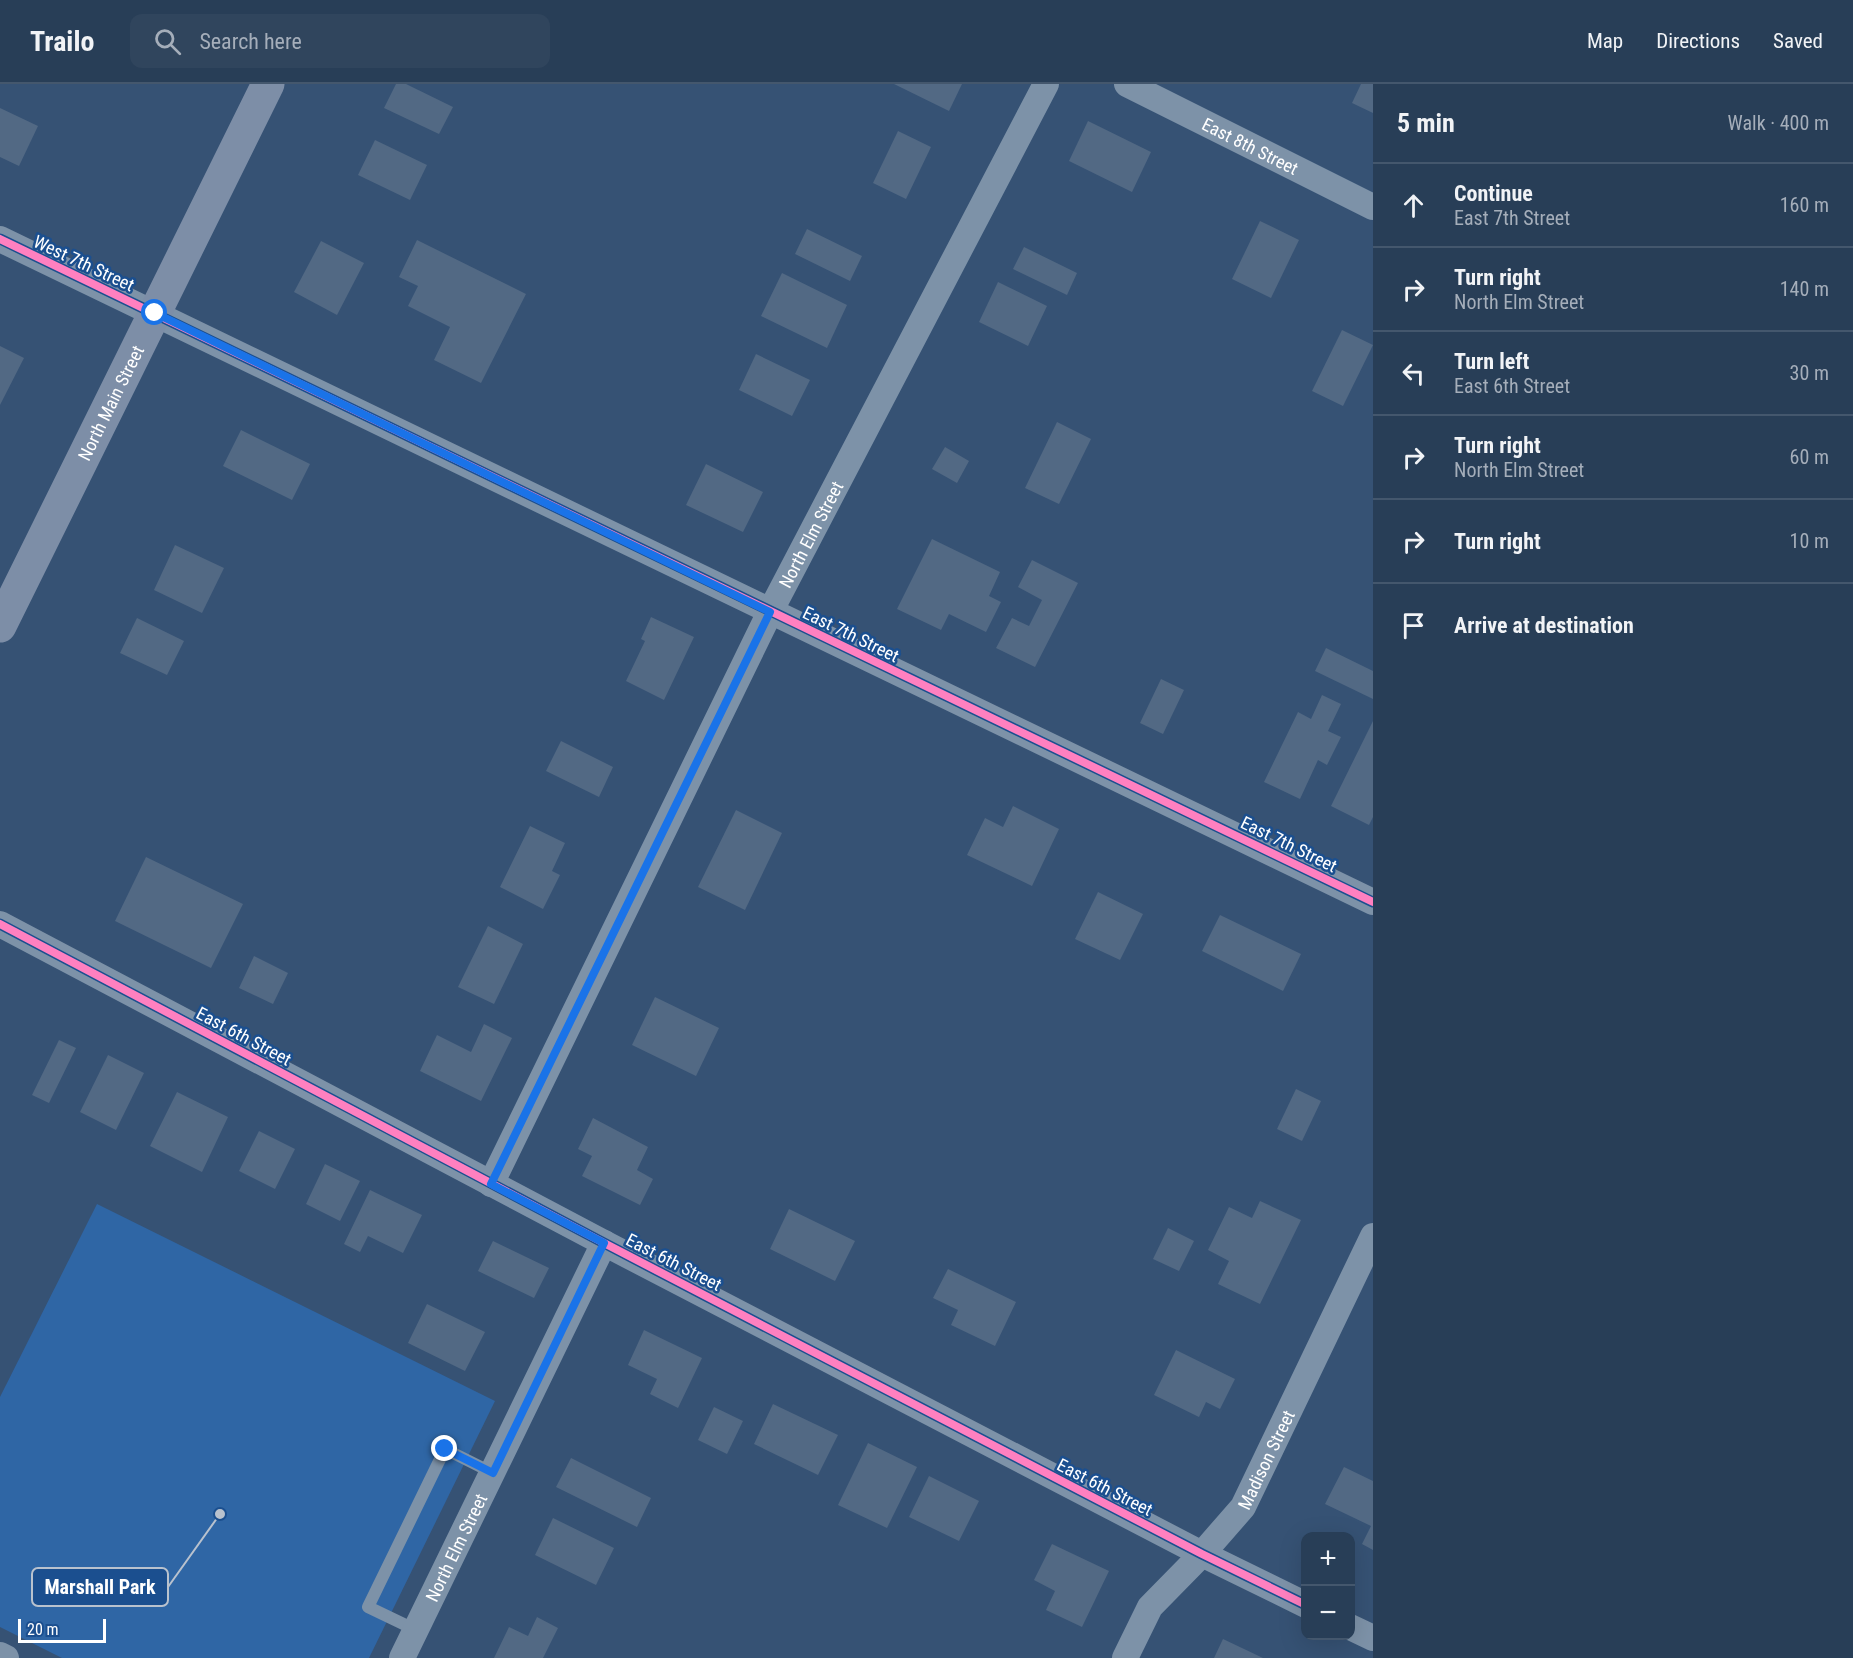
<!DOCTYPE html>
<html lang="en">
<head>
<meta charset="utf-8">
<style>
  body { margin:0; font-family:"Roboto Condensed",sans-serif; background:#30455d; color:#f1f3f6 }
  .controls { position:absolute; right:18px; bottom:18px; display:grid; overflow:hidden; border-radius:12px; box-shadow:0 6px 24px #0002 }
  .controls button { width:54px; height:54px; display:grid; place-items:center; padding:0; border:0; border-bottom:2px solid #44576d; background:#283e57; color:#f1f3f6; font:30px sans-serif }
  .scale { position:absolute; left:18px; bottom:15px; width:88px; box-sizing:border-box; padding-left:6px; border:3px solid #fff; border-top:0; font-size:16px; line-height:21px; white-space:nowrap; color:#fff; -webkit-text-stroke:4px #1b4f8f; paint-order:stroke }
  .stop { position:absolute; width:18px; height:18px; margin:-14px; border:4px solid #1a73e8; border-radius:50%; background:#fff }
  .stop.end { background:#1a73e8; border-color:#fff; box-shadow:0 2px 6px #0008 }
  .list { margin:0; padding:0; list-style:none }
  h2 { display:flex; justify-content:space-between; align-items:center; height:78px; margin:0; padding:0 24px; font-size:26px }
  h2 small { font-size:20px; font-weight:400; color:#a5aeba }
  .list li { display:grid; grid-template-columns:39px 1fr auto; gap:18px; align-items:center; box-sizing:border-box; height:84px; padding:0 24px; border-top:2px solid #44576d }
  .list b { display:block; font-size:22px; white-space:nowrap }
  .list p { margin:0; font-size:20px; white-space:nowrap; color:#a5aeba }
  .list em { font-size:20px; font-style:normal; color:#a5aeba }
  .icon { flex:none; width:33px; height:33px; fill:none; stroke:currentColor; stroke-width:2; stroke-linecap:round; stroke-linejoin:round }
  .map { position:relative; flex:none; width:1373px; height:1574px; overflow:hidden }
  header { display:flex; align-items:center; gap:36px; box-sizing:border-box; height:84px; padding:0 30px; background:#283e57; border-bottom:2px solid #44576d }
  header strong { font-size:28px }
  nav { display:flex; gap:33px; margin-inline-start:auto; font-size:21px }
  .search { width:420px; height:54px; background:#30455d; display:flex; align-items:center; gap:15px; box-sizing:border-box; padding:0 21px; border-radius:12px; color:#a5aeba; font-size:22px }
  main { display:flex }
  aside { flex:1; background:#283e57 }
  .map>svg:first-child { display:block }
  .green { fill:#2f66a5 }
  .building { fill:#526984 }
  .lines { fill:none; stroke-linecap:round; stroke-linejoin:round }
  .lane { stroke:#7d92a8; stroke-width:12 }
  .street { stroke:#7d92a8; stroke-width:26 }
  .primary { stroke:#7d8ea7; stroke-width:33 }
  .cycleway-casing { stroke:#1b4f8f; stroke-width:11 }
  .cycleway { stroke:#ff80c0; stroke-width:8 }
  .route { stroke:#1a73e8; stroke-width:8 }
  .labels { text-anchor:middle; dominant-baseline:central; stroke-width:5; stroke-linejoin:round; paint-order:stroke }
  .street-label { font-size:18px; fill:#fff; stroke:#1b4f8f }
  .leader { fill:none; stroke:#b9c2ce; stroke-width:2 }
  .callout-dot { fill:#b9c2ce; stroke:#1b4f8f; stroke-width:2 }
  .callout { fill:#1b4f8f; stroke:#b9c2ce; stroke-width:2 }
  .callout-label { font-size:20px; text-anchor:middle; font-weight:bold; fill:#fff }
</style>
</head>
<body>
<header>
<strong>Trailo</strong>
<div class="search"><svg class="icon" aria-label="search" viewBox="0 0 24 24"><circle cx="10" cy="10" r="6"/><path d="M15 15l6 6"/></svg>Search here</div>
<nav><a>Map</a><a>Directions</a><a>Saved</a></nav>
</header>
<main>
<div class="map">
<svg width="1373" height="1574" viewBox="0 0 1373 1574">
  <rect width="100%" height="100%" fill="#365274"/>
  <!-- green -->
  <polygon class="green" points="97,1120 495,1317 369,1574 62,1574 0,1543 0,1313"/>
  <!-- building -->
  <g class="building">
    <polygon points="396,0 406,0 453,23 439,50 384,24"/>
    <polygon points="894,0 962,0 949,27"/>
    <polygon points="1361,0 1373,0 1373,29 1352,19"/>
    <polygon points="0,24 38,42 19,82 0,73"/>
    <polygon points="1088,37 1151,68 1132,108 1069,77"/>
    <polygon points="898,47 931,63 906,115 873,99"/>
    <polygon points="375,56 427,81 410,116 358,91"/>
    <polygon points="1260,137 1299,156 1271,214 1232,195"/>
    <polygon points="807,145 862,172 850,197 795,170"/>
    <polygon points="417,156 526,210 481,299 434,276 450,243 408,222 418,202 399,193"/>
    <polygon points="321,157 364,179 337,231 294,208"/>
    <polygon points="1024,163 1077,189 1067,211 1013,185"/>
    <polygon points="782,189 847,221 827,264 761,232"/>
    <polygon points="998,198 1047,222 1028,262 979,238"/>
    <polygon points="1342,246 1373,261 1343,322 1312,307"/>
    <polygon points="0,262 24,274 0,321"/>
    <polygon points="756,270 810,296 792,332 739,306"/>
    <polygon points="1057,338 1091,355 1059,420 1025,404"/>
    <polygon points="241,346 310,380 292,416 223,382"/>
    <polygon points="945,363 969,377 957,399 932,385"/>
    <polygon points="706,380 763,408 743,448 686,421"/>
    <polygon points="932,455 1000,488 989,512 1001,518 986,548 949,530 941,546 897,525"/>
    <polygon points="175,461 224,484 202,529 154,506"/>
    <polygon points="1032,476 1078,499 1035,583 996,564 1012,534 1029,542 1042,516 1018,503"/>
    <polygon points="651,533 694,553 664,616 626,597 645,557 641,555"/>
    <polygon points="137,534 184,557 167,591 120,569"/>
    <polygon points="1326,564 1373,587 1373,615 1315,587"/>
    <polygon points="1161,595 1184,606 1163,650 1140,639"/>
    <polygon points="1322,611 1341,620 1328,647 1341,653 1327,681 1318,676 1300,715 1264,698 1298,628 1311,635"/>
    <polygon points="1373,637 1373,733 1369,741 1331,722"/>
    <polygon points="561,657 613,683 599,713 546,687"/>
    <polygon points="1013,722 1059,745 1032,802 967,771 985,734 1003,743"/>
    <polygon points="736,726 782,749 745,826 698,803"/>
    <polygon points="530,742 565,759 552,787 560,791 543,825 500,803"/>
    <polygon points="146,773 243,820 211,884 115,837"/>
    <polygon points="1098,808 1143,830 1120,876 1075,855"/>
    <polygon points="1220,831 1301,870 1283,907 1202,867"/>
    <polygon points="488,842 523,860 494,920 458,903"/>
    <polygon points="254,872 288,889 273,920 239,904"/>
    <polygon points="655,913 719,944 696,992 632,961"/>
    <polygon points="484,940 512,954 481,1017 420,987 437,951 471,968"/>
    <polygon points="59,956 76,964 49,1019 32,1011"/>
    <polygon points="108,971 144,989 116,1046 80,1028"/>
    <polygon points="1296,1005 1321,1017 1302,1057 1277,1045"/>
    <polygon points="177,1008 228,1033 202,1088 150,1062"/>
    <polygon points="593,1034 648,1063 637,1086 653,1095 640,1121 582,1092 592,1072 578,1065"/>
    <polygon points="259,1047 295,1065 275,1105 239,1087"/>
    <polygon points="325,1080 360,1097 340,1137 306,1120"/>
    <polygon points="370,1106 422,1131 403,1169 368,1152 360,1168 344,1160"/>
    <polygon points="1260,1117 1301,1136 1260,1220 1218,1200 1229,1177 1208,1166 1229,1123 1252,1134"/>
    <polygon points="789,1125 855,1157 835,1197 770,1165"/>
    <polygon points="1168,1144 1194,1157 1179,1187 1153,1175"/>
    <polygon points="493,1157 549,1184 534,1214 478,1187"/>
    <polygon points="948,1185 1016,1218 995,1262 951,1241 958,1226 933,1214"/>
    <polygon points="427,1220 485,1248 465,1287 408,1259"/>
    <polygon points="644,1246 702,1274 678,1324 650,1310 657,1295 628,1281"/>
    <polygon points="1176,1266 1235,1295 1220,1325 1206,1318 1199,1333 1154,1311"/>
    <polygon points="773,1320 838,1351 818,1391 754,1360"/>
    <polygon points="714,1323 743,1337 727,1370 698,1356"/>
    <polygon points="868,1359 917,1383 887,1444 838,1421"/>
    <polygon points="571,1374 651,1414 637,1443 556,1403"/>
    <polygon points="1344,1383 1373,1397 1373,1466 1362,1460 1371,1442 1325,1420"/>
    <polygon points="929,1392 979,1417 959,1457 909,1433"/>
    <polygon points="553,1434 614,1464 596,1501 535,1471"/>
    <polygon points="1052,1460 1109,1487 1082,1543 1046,1526 1055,1507 1034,1496"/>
    <polygon points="537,1533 558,1544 543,1574 494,1574 509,1543 528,1552"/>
    <polygon points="1223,1555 1263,1574 1214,1574"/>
  </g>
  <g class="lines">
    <!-- lane -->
    <polyline class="lane" points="416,1546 368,1523 445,1365 493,1389"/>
    <!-- street -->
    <g class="street">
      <path id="s1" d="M1127,0L1373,123"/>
      <polyline points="0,155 1373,818"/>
      <polyline points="0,840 604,1159 1202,1470 1306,1521"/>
      <path id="s2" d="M491,1100L770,528L1046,0"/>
      <polyline points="1350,1543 1373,1554"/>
      <polyline points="0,1571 6,1574"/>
      <path id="s3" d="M402,1574L604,1159"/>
      <path id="s4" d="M1125,1574L1150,1523L1202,1470L1243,1423L1373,1152"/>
    </g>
    <!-- primary -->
    <path class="primary" id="s5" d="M0,542L268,0"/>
    <!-- cycleway casing -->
    <g class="cycleway-casing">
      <g id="cycleway">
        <polyline points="0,155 1373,818"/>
        <polyline points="0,840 604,1159 1202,1470 1306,1521"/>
      </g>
    </g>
    <!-- cycleway -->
    <use href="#cycleway" class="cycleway"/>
  </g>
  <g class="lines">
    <!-- route -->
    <polyline class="route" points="155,229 770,528 491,1100 604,1159 493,1389 445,1365"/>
  </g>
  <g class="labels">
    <!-- street labels -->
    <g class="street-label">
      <text stroke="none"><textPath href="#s1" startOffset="138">East 8th Street</textPath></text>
      <text transform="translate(84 179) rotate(25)">West 7th Street</text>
      <text stroke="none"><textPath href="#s5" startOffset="249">North Main Street</textPath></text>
      <text stroke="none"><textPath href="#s2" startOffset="724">North Elm Street</textPath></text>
      <text transform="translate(851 550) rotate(26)">East 7th Street</text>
      <text transform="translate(1289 760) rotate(26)">East 7th Street</text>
      <text transform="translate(244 952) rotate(28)">East 6th Street</text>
      <text transform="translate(674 1178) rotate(27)">East 6th Street</text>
      <text stroke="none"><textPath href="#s4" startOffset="246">Madison Street</textPath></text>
      <text transform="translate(1105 1403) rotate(27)">East 6th Street</text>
      <text stroke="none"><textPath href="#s3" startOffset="123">North Elm Street</textPath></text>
    </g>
  </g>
  <!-- callouts -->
  <path class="leader" d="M220 1430L168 1503"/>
  <circle class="callout-dot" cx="220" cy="1430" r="6"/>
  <rect class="callout" x="32" y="1484" width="136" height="38" rx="6"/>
  <g class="callout-label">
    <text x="100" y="1510">Marshall Park</text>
  </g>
</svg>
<div class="controls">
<button>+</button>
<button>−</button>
</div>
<div class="scale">20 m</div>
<div class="stop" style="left:155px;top:229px"></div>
<div class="stop end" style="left:445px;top:1365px"></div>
</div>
<aside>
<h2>5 min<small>Walk · 400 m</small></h2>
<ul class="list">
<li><svg class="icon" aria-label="ahead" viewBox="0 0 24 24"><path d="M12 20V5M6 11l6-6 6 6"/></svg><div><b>Continue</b><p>East 7th Street</p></div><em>160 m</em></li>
<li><svg class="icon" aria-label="right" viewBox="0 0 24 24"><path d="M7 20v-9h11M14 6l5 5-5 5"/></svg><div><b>Turn right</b><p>North Elm Street</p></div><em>140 m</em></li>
<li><svg class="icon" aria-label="left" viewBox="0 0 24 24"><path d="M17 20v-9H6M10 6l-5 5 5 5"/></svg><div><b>Turn left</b><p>East 6th Street</p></div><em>30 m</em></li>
<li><svg class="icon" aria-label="right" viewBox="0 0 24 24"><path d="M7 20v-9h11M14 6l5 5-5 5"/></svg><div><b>Turn right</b><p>North Elm Street</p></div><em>60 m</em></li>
<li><svg class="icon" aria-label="right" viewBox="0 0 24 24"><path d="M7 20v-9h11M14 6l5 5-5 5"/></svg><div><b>Turn right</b></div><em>10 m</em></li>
<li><svg class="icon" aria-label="arrive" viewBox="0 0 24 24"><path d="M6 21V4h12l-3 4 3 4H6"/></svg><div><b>Arrive at destination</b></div></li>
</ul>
</aside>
</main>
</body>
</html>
